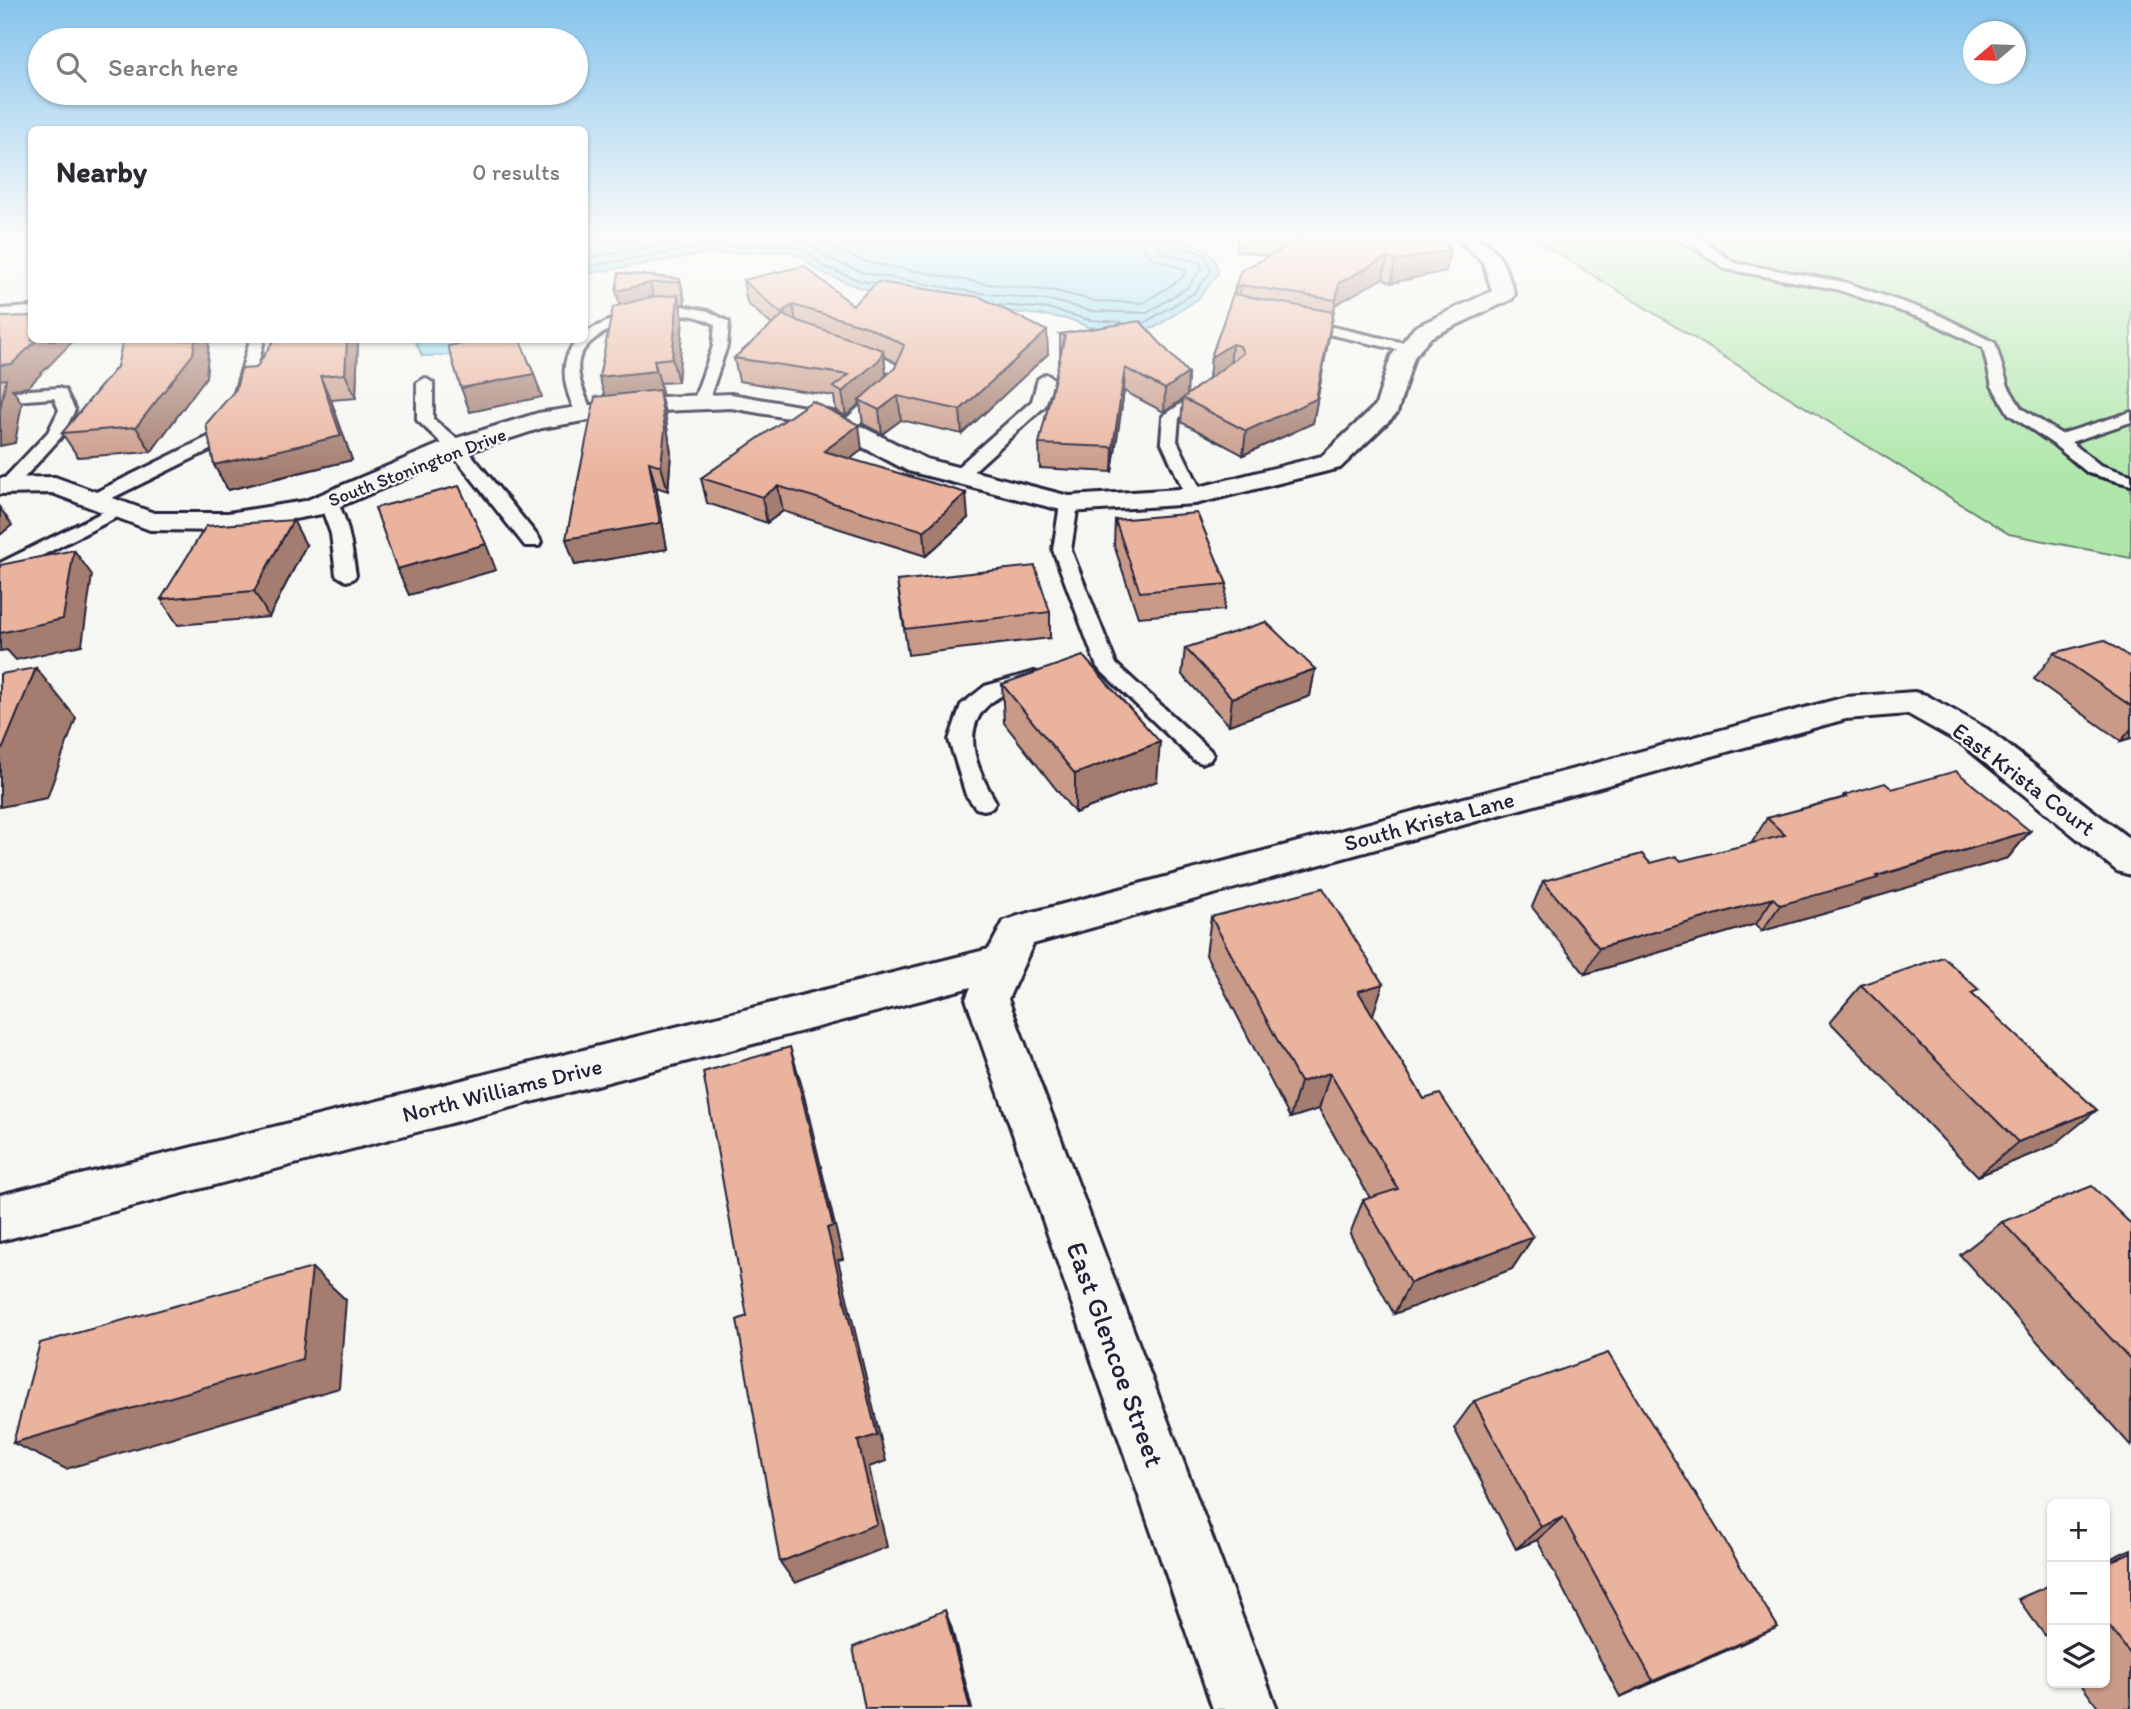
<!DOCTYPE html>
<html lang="en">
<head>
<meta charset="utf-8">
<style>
  body { margin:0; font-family:Itim,sans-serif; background:#f2f2f3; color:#2b2b33 }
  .controls { position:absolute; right:21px; bottom:21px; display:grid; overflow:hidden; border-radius:10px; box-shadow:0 2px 5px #0004 }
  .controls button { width:63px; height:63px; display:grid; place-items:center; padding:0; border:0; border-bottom:2px solid #e1e1e2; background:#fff; color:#2b2b33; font:35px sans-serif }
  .compass { position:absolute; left:1963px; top:21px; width:63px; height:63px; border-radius:50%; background:#fff; box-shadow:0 2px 5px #0004; rotate:251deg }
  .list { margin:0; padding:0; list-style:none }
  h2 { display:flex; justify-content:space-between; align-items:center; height:91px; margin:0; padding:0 28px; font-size:30px }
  h2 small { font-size:23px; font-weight:400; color:#7c7c81 }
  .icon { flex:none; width:38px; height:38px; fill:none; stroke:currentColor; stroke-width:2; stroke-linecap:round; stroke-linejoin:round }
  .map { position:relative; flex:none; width:2131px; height:1709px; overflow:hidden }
  .search { position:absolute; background:#fff; box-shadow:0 2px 5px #0004; left:28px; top:28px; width:560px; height:77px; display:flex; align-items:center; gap:18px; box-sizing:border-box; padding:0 24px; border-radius:38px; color:#7c7c81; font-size:26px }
  .panel { position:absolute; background:#fff; box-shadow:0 2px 5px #0004; left:28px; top:126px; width:560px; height:217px; border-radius:10px }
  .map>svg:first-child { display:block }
  .green { fill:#afe7ab; stroke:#688473; stroke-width:2 }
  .water { fill:#90dbf1; stroke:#6491a8; stroke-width:2 }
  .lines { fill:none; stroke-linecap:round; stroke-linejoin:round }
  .shore { stroke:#4e6c84; stroke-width:2 }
  .lane-casing { stroke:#22223b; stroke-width:6 }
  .street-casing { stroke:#22223b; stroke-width:6 }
  .lane { fill:#f6f6f2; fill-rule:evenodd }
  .street { fill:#f6f6f2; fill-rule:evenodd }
  .wall { fill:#c99a88; stroke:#22223b; stroke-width:2; fill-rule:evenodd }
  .shaded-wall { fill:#a47d6f; stroke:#22223b; stroke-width:2 }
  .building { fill:#eab39e; stroke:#22223b; stroke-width:2 }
  .labels { text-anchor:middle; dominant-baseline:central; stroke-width:5; stroke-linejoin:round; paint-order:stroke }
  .far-street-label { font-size:19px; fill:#22223b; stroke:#f6f6f2 }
  .street-label { font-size:23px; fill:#22223b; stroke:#f6f6f2 }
  .near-street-label { font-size:28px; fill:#22223b; stroke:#f6f6f2 }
</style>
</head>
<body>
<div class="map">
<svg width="2131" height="1709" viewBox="0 0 2131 1709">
  <rect width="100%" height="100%" fill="#f6f6f2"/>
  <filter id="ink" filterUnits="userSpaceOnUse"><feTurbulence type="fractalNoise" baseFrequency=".0143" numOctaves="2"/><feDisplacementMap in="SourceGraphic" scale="14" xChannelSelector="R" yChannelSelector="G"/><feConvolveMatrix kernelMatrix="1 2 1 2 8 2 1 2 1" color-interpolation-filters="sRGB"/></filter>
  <g filter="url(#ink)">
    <!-- green -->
    <polygon class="green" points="1530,236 2131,236 2131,558 2009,534"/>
    <!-- water -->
    <g class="water">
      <path d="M584,236H1145C1175,240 1214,236 1218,273L1199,298L1154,328L1142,330L1088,327L1072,320L1050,316L976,308L860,288L818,271L803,257L788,251L702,254L585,274Z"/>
      <polygon points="415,340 505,340 453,355 422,356"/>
    </g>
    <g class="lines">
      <!-- shore -->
      <g class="shore">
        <path d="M791,236L811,244L827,258L864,273L979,293L1053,301L1092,311L1147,313L1188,287L1202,268L1199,262C1181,256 1158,259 1153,236"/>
        <path d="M818,236L833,249L866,262L980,283L1055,291L1095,301L1143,303L1181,279L1186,271C1166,258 1147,269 1142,236"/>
        <polyline points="584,247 656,236"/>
        <polyline points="584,258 700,239 783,236"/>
        <polyline points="584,267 701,247 788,244 807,251 822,266 861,281 875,283"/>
        <polyline points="999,305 1051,309 1090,320 1122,322"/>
        <polyline points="1144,323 1194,293 1211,271 1205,255 1190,249 1167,246 1162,236"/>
      </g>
      <!-- lane casing -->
      <g class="lane-casing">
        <g id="lane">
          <polygon points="1668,236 1686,236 1704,241 1734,263 1844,282 1937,314 1995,343 2008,386 2021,408 2061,434 2131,412 2131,422 2071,442 2100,465 2131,475 2131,485 2088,473 2053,444 2009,414 1992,386 1983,348 1927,320 1836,289 1725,269 1694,247"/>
          <path d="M682,306L708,311L729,322L727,346L707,405L701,407L693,402L713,346L715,324C704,319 695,315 684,315C654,313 588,327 579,360C575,377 587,398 592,413L590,416H578C565,393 556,360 578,340H584L585,333C615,315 647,307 682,306Z"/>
          <polygon points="1297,319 1409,344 1416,348 1409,352 1292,326 1290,323"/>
          <polygon points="250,340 264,340 246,411 222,444 100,504 88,504 85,500 88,496 210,436 230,410"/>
          <polygon points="854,350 886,359 905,370 896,390 851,431 845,433 837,428 839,425 884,385 889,372 849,357 847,354"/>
          <polygon points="1046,374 1054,379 1045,406 965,479 953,479 950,475 953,471 1032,401 1038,379"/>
          <polygon points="425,378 433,383 433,419 462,443 539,538 541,542 539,546 525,546 450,451 417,420 417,383"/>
          <polygon points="1210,384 1218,389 1216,392 1179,418 1177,441 1204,496 1195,501 1186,496 1161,441 1163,416"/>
          <polygon points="59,388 65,390 75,410 61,437 13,490 1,490 1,482 48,432 59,410 54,398 0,402 0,392"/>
          <path d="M328,496C347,500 353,557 356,575L353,579L346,581L336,575L331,534L319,501Z"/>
          <polygon points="1069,499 1078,504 1071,550 1116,664 1210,750 1213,755 1210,760 1202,763 1194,760 1097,667 1053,550 1060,504"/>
          <polygon points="119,504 128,509 125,513 0,577 0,563"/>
          <path d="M1034,672L1041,674L1045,679L1041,684C1028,688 1011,690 999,697C956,723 975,767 996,802L992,808L984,810L976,808L966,795L949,740L961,705L985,686Z"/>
        </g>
      </g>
      <!-- street casing -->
      <g class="street-casing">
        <g id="street">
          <path d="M1454,236C1496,235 1502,259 1515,294L1512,299L1431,337L1414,357L1397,413L1340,468L1195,504L1069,512L908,471L817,423L731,408L638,412L542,428L465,453L322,514L228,531L150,530L52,493L0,494V478L55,477L154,513H228L305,501L447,441L538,413L638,398L731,394L833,412L926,459L1069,496L1195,488L1322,456L1376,405L1391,356L1415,327L1492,291L1483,262Z"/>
          <polygon points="32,307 32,321 0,323 0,309"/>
          <polygon points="1914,692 1926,695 1987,729 2131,840 2131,875 2117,871 1963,745 1908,714 1846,719 1033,944 1008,999 1277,1709 1213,1709 966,999 971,987 0,1241 0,1195 989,949 1004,921 1018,916 1846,697"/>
        </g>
      </g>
      <!-- lane -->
      <use href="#lane" class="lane"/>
      <!-- street -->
      <use href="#street" class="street"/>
    </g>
    <!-- wall -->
    <g class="wall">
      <polygon points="1238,236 1436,236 1446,271 1391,283 1383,278 1335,305 1313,423 1243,455 1181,422 1183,399 1164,412 1124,391 1112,472 1040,468 1039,444 1060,357 1060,334 1188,373 1187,395 1209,378 1211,357 1234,295 1235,287 1270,256 1236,251"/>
      <polygon points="619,273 680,279 685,301 685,304 680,304 683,318 678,382 660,383 662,394 660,395 665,413 671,453 668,491 656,487 667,549 575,565 619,305"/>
      <path d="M743,280L853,305L1048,354L962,434L901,420L882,434L863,424L860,403L846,416L836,411L834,396L739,381L734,358L772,325L747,303ZM884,356L897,363L895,368L884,379L886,374Z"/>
      <polygon points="123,340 209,340 206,377 151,452 78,457 62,433 117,367"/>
      <polygon points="274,340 358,340 356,398 331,400 352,460 228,490 214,465 256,368"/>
      <polygon points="862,450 850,459 968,518 926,556 783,511 767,523 707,503 701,478"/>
      <polygon points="1115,520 1227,584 1224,610 1138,617 1114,545"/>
      <polygon points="306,545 269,617 178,625 161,599"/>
      <polygon points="897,581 1050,612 1050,638 908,655"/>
      <polygon points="1185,648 1315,669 1310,696 1229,725 1182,675"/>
      <polygon points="2054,653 2131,658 2131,738 2121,741 2034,679"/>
      <polygon points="1002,684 1157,781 1075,813 1004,723"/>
      <polygon points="1892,789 2030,831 2008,858 1861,901 1859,904 1762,931 1756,924 1585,974 1532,907 1543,881 1650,863 1681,861 1751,844 1767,818 1842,798 1844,795"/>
      <polygon points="1211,917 1373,1015 1424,1099 1533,1237 1512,1269 1394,1314 1350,1234 1363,1200 1370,1198 1319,1109 1290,1118 1206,955"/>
      <polygon points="1861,985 1974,995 2054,1145 1978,1176 1830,1022"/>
      <polygon points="2002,1222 2131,1224 2131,1446 1960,1255"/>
      <polygon points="1474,1401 1739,1645 1620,1697 1537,1540 1516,1549 1454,1428"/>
      <polygon points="2131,1549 2131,1709 2099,1709 2080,1683 2105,1683 2105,1561"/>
      <polygon points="2052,1584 2052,1645 2018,1599"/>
    </g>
    <!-- shaded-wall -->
    <g class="shaded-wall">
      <polygon points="1450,250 1446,271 1391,283 1395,261"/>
      <polygon points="1387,257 1383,278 1335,305 1332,322 1339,283"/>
      <polygon points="680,279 685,301 685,304 680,282"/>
      <polygon points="650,283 656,306 622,313 616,291"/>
      <polygon points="1241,285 1238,306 1233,309 1235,287"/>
      <polygon points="678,295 683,318 678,382 672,358"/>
      <polygon points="793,305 797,327 786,333 783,311"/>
      <polygon points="1333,312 1313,423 1243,455 1246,431"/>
      <polygon points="1047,331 1048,354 962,434 960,410"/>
      <polygon points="37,340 74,340 28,387 12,389 22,403 15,443 0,446 0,365"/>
      <polygon points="195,340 209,340 206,377 151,452 136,427"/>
      <polygon points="347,340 358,340 356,398 345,374"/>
      <polygon points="1232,344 1230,367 1209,381 1211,357"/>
      <polygon points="883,350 886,374 882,383 859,400 860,403 846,416 842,392"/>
      <polygon points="654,360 660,383 662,394 660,395 665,413 671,453 668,491 661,466 606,400 599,377"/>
      <polygon points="1125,368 1124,391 1112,472 1113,447"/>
      <polygon points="1188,373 1187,396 1164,412 1165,389"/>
      <polygon points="534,374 542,397 470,412 461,388"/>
      <polygon points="320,376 331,400 352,460 228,490 214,465"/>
      <polygon points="898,396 901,420 882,434 879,410"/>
      <polygon points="859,425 862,450 828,476 824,451"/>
      <polygon points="649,462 656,487 667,549 575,565 566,539"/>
      <polygon points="778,486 783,511 767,523 762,497"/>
      <polygon points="966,493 968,518 926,556 924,531"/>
      <polygon points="0,508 12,525 0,535"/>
      <polygon points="293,520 306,545 269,617 254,591"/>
      <polygon points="486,544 496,570 409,595 397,569"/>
      <polygon points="74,550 92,575 82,645 16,660 7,650 0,651 0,624"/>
      <polygon points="36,668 76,718 47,798 0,807 0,749"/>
      <polygon points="1315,669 1310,696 1229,725 1232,698"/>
      <polygon points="2131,729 2131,738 2121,741"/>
      <polygon points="1160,742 1157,781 1075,813 1075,774"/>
      <polygon points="2030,831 2008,858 1861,901 1859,904 1762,931 1780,905"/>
      <polygon points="1773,898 1756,924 1585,974 1599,948"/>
      <polygon points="1383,984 1371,1021 1358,991"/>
      <polygon points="790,1047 801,1083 843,1259 838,1260 886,1461 869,1467 887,1547 795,1583 780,1562 858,1441 827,1228"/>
      <polygon points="1330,1073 1319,1109 1290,1118 1300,1082"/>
      <polygon points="2097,1110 2054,1145 1978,1176 2018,1142"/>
      <polygon points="1533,1237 1512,1269 1394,1314 1410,1283"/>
      <polygon points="312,1268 346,1300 339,1388 66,1469 13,1443"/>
      <polygon points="1563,1517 1537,1540 1516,1549 1541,1527"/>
      <polygon points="945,1610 952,1629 972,1709 970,1709"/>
      <polygon points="1778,1627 1739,1645 1620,1697 1653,1681"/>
    </g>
    <!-- building -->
    <g class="building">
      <polygon points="1280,236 1436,236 1450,250 1395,261 1387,257 1339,283 1336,300 1241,285 1235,287 1241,270 1304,239"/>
      <polygon points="804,266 853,305 878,282 980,297 1047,331 960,410 898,396 879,410 859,400 895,368 904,345 868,327 793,305 783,311 786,317 883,350 879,360 842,392 833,387 849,375 734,358 783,315 743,280"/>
      <polygon points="619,273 680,279 680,282 650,283 616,291"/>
      <polygon points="1233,294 1333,312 1316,399 1246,431 1183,398 1243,353 1240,346 1232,344 1211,357"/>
      <polygon points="678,295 672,358 654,360 656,371 599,377 613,307 651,297"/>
      <polygon points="32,316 32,340 37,340 12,364 0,365 0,317"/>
      <polygon points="1140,321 1188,373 1165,389 1125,368 1113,447 1039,444 1065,336 1060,334"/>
      <polygon points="123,340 195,340 193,354 136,427 62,433 117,367"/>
      <polygon points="274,340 347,340 345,374 320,376 341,436 214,465 206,424 236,389 241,369 256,368"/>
      <polygon points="481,340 520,340 534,374 461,388 448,346"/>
      <polygon points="6,379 0,410 0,380"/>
      <polygon points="659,390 665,429 661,466 649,462 660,523 566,539 595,397"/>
      <polygon points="812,401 859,425 824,451 966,493 924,531 778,486 762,497 701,478"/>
      <polygon points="459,486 486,544 397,569 375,508"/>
      <polygon points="1197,513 1227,584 1140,592 1115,520"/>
      <polygon points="293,520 254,591 161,599 206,526"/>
      <polygon points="74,550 63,619 0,633 0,565"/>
      <polygon points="1035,566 1050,612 905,629 897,581"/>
      <polygon points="1266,622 1315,669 1232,698 1185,648"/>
      <polygon points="2104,640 2131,658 2131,706 2054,653"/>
      <polygon points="1083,656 1160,742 1075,774 1002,684"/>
      <polygon points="36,668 3,748 0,749 0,674"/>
      <polygon points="1956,771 2030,831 1876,876 1878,878 1780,905 1773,898 1599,948 1543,881 1642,854 1650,863 1676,856 1681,861 1785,835 1767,818 1847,797 1844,795 1885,783 1892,789"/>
      <polygon points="1323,888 1383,984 1358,991 1424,1099 1440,1094 1533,1237 1410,1283 1363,1200 1398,1189 1330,1073 1300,1082 1211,917"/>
      <polygon points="1943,957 1979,990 1971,993 2097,1110 2018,1142 1861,985"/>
      <polygon points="790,1047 833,1226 827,1228 877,1435 858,1441 877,1524 780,1562 737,1320 747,1316 703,1072"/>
      <polygon points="2092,1186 2131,1224 2131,1360 2002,1222"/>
      <polygon points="312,1268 302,1359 13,1443 40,1343"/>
      <polygon points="1608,1353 1778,1627 1653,1681 1563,1517 1541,1527 1474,1401"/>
      <polygon points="2131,1552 2131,1655 2105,1621 2105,1564"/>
      <polygon points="945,1610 970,1709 865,1709 853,1647"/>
    </g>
  </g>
  <!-- sky -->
  <linearGradient id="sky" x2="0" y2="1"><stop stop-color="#85c4ec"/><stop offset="0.5" stop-color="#fbfbf9"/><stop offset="1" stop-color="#fbfbf9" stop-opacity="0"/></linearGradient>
  <rect width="2131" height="475" fill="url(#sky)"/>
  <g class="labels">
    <!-- far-street labels -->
    <g class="far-street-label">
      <text transform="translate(417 467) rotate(-21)">South Stonington Drive</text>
    </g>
    <!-- street labels -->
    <g class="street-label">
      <text transform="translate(2024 779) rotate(37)">East Krista Court</text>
      <text transform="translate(1429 821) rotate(-15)">South Krista Lane</text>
      <text transform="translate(502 1090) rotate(-14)">North Williams Drive</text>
    </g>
    <!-- near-street labels -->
    <g class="near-street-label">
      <text transform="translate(1116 1354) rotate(70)">East Glencoe Street</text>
    </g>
  </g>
</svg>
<div class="controls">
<button>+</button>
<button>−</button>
<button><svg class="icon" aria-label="layers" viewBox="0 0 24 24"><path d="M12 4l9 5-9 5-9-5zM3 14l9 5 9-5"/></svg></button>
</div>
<svg class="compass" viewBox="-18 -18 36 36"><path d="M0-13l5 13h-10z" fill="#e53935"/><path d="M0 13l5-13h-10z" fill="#7c7c81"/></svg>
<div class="search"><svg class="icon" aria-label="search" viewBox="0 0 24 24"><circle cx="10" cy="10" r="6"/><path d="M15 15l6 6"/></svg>Search here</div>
<section class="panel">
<h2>Nearby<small>0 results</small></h2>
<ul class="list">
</ul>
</section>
</div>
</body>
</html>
